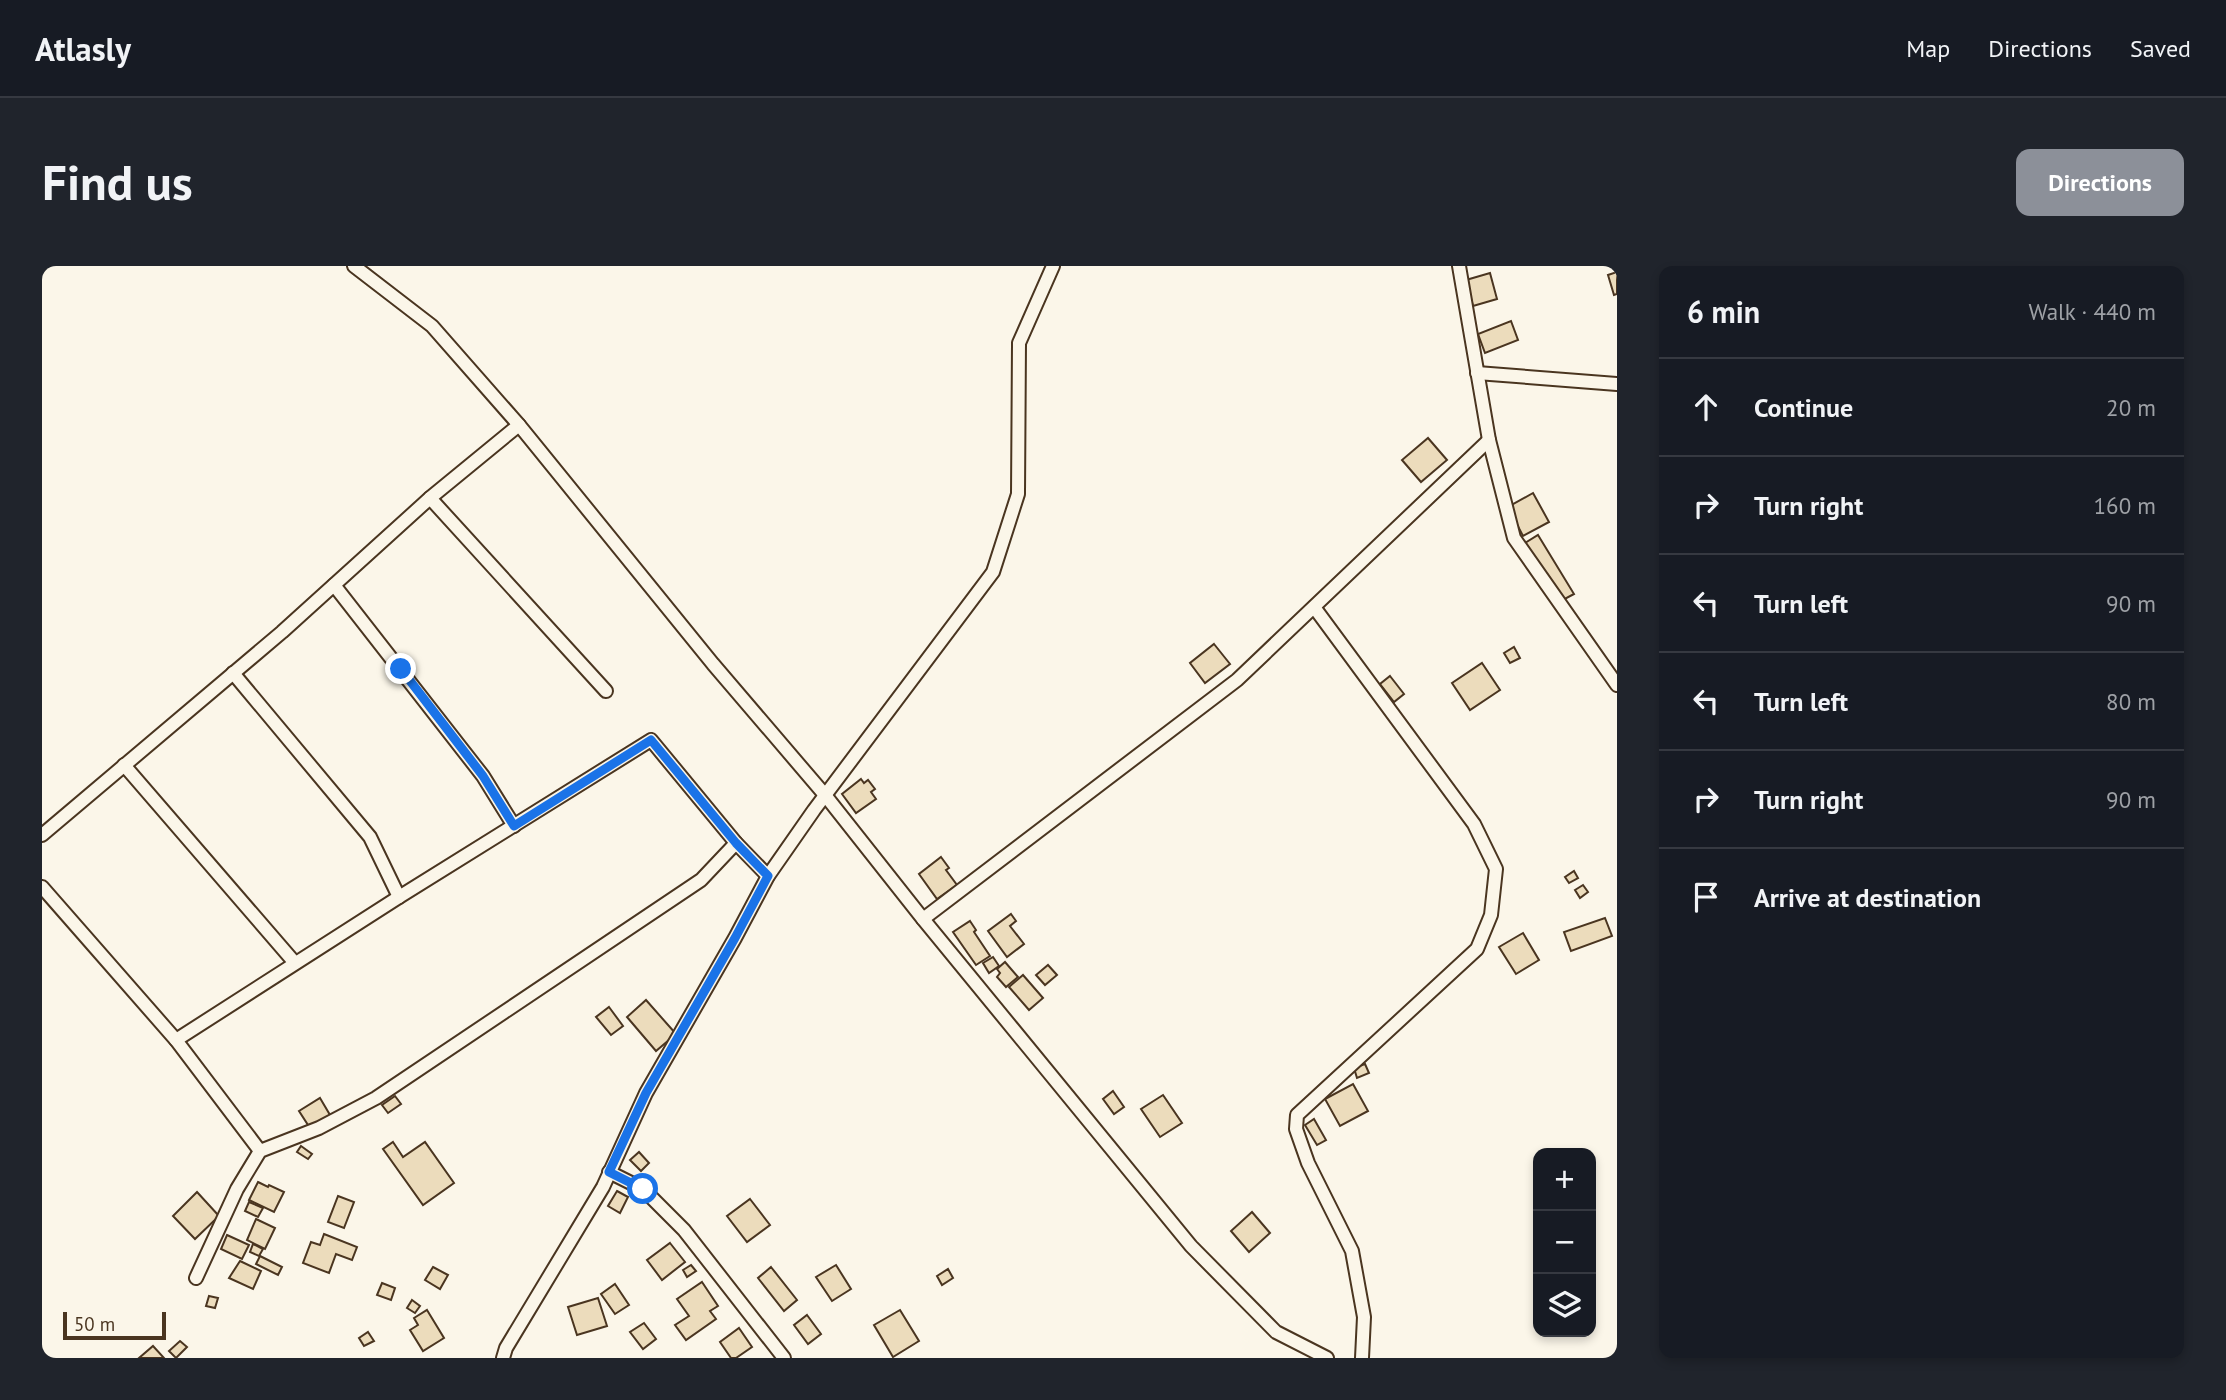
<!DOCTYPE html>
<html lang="en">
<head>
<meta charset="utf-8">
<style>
  body { margin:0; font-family:"PT Sans",sans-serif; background:#20242c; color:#f1f3f6 }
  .controls { position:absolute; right:21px; bottom:21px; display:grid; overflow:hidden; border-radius:14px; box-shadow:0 4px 10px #0003 }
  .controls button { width:63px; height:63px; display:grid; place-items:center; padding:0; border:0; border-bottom:2px solid #363941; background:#171b24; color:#f1f3f6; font:35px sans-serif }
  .scale { position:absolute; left:21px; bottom:18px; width:103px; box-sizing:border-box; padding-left:7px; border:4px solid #4a3520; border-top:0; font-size:19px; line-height:24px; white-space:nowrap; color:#4a3520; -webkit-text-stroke:5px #fbf6e9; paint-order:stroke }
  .stop { position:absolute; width:21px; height:21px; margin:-16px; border:5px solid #1a73e8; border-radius:50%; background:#fff }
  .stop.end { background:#1a73e8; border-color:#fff; box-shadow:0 2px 7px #0008 }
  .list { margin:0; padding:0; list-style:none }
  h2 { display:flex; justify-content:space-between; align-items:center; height:91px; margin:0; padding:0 28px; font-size:30px }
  h2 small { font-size:23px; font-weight:400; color:#9ea1a6 }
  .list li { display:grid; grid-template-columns:46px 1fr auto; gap:21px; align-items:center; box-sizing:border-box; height:98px; padding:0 28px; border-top:2px solid #363941 }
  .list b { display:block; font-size:26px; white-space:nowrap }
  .list em { font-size:23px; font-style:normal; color:#9ea1a6 }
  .icon { flex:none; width:38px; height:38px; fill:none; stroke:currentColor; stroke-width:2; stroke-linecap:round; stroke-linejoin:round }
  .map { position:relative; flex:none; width:1575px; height:1092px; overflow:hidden; border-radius:14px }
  header { display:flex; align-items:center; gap:42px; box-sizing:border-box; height:98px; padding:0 35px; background:#171b24; border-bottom:2px solid #363941 }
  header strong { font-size:33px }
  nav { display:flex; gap:38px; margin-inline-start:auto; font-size:24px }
  .intro { display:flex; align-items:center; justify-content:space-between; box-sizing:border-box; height:168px; padding:0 42px }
  h1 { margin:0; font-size:49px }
  .button { padding:18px 32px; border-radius:14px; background:#8c9099; color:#fff; font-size:24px; font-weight:700 }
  main { display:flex; gap:42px; padding:0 42px }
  aside { flex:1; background:#171b24; border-radius:14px; box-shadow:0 4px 10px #0003 }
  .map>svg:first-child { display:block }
  .building { fill:#ecdcbc; stroke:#4a3520; stroke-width:2 }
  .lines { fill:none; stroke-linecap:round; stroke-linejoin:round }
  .street-casing { stroke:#4a3520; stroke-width:16 }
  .street { stroke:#fbf6e9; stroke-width:12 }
  .route { stroke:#1a73e8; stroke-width:9 }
</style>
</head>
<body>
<header>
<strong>Atlasly</strong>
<nav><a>Map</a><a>Directions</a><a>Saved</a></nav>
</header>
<div class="intro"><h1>Find us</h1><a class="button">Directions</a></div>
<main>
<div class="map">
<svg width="1575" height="1092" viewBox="0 0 1575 1092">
  <rect width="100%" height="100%" fill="#fbf6e9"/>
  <!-- building -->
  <g class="building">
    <polygon points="1575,6 1575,28 1572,29 1566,9"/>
    <polygon points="1448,7 1455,33 1431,40 1424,14"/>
    <polygon points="1469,55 1476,74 1443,87 1436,68"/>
    <polygon points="1386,172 1405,194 1379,216 1360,194"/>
    <polygon points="1491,227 1507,256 1481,270 1466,241"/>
    <polygon points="1496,269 1532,328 1519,335 1483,277"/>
    <polygon points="1172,378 1188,398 1163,417 1148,397"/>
    <polygon points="1472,381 1478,392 1468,397 1462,387"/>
    <polygon points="1440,397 1458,424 1428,444 1410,417"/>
    <polygon points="1348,410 1362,428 1352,436 1338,418"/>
    <polygon points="819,513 822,517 826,514 833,523 829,526 834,533 814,547 800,528"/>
    <polygon points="899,591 907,602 904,604 915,619 895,633 877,608"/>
    <polygon points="1532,605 1536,612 1527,617 1523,611"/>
    <polygon points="1541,619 1546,626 1538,632 1533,624"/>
    <polygon points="969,648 974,655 968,660 982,678 965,691 946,665"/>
    <polygon points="1563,652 1570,670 1529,685 1522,666"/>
    <polygon points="928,655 934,664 932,666 948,690 934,699 911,666"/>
    <polygon points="1481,667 1497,694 1474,708 1457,681"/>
    <polygon points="951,691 957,700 947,707 941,697"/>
    <polygon points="963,696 976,711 964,721 955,711 958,707 955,703"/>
    <polygon points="1006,699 1015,709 1003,719 994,709"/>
    <polygon points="981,709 1001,732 987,744 967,721"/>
    <polygon points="604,734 634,768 614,785 585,751"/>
    <polygon points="567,741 581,760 569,769 554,751"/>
    <polygon points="1323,798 1327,807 1315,812 1312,802"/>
    <polygon points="1311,818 1326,845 1298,860 1283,833"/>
    <polygon points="1071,825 1082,841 1072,848 1061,833"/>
    <polygon points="1121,829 1140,857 1118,871 1099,843"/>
    <polygon points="353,830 359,838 346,847 340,839"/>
    <polygon points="278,832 288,849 268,862 257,845"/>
    <polygon points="1272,853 1284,874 1275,879 1263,859"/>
    <polygon points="351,876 361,891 383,876 412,917 381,939 341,883"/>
    <polygon points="259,880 270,888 266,893 255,886"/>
    <polygon points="597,886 607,897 599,905 588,894"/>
    <polygon points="216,916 226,921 227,919 242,926 232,946 207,934"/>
    <polygon points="575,925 586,931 578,947 566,940"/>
    <polygon points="155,926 177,950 153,973 131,950"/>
    <polygon points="296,930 312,936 302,962 286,956"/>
    <polygon points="708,933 728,959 705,976 685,950"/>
    <polygon points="207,936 221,942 216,951 203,945"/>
    <polygon points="1210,946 1228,967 1207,986 1189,965"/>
    <polygon points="214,953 233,962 223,983 205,974"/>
    <polygon points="282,968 315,981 310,994 294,988 287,1007 261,997 269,976 278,979"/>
    <polygon points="185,969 207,979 200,993 179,983"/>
    <polygon points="628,977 643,996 620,1014 605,994"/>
    <polygon points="211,978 221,983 217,990 208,986"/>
    <polygon points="218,990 240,1001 236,1009 214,998"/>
    <polygon points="198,995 219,1005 211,1023 187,1012"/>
    <polygon points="649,999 654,1005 645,1011 641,1004"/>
    <polygon points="794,999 809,1023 790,1035 774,1011"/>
    <polygon points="391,1001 406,1009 398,1023 383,1014"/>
    <polygon points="729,1001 755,1034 742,1045 716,1012"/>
    <polygon points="906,1003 911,1012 900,1019 895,1010"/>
    <polygon points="660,1016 676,1040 668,1045 674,1053 644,1074 633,1059 647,1050 635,1033"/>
    <polygon points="340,1017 353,1022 349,1034 335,1029"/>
    <polygon points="573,1018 587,1039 573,1048 559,1028"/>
    <polygon points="167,1030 176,1032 173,1042 164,1040"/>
    <polygon points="556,1032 565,1060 535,1069 526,1041"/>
    <polygon points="370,1034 378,1040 373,1047 365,1042"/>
    <polygon points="385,1044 402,1072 381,1085 368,1064 376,1059 372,1052"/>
    <polygon points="858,1044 877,1075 851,1091 832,1059"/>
    <polygon points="765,1049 779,1068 766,1078 752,1059"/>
    <polygon points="602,1057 614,1073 601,1083 588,1066"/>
    <polygon points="697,1062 710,1081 694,1092 689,1092 678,1076"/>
    <polygon points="326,1066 332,1075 322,1080 317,1072"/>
    <polygon points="138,1075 145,1081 134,1092 127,1085"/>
    <polygon points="111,1080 122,1092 97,1092"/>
  </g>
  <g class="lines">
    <!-- street casing -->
    <g class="street-casing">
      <g id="street">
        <polyline points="312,0 390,60 477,159 671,398 783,529 881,653 1149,980 1234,1066 1285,1092"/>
        <polyline points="1417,0 1447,174 1472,272 1575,419"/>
        <polyline points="1435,107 1575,118"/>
        <polyline points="388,232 564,425"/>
        <polyline points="292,319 441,510 472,560"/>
        <polyline points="1272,341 1432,558 1454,603 1449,649 1435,683 1255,849 1254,863 1266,897 1310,985 1322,1051 1320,1092"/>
        <polyline points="191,407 328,571 357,631"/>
        <polyline points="82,499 253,697"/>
        <polyline points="0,569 240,366 388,232 477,159"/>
        <polyline points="0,621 134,774 218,885"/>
        <polyline points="881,653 1195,414 1447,174"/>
        <polyline points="134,774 357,631 609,474 694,577 726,610"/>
        <polyline points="567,906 601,923 642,964 742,1092"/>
        <polyline points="154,1012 195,923 218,885 277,862 334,832 659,614 694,577"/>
        <polyline points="461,1092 464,1082 561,921 604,827 693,672 726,610 772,544 951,306 976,228 977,77 1011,0"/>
      </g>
    </g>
    <!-- street -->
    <use href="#street" class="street"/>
  </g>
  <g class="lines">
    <!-- route -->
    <polyline class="route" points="359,403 441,510 472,560 609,474 694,577 726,610 693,672 604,827 567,906 601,923"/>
  </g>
</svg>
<div class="controls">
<button>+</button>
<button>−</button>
<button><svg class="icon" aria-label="layers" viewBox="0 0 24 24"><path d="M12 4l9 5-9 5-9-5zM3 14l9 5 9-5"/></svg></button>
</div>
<div class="scale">50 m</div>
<div class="stop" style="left:601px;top:923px"></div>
<div class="stop end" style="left:359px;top:403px"></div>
</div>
<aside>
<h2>6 min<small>Walk · 440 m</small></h2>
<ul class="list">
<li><svg class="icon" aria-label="ahead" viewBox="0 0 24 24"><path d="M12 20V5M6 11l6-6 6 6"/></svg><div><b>Continue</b></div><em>20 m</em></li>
<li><svg class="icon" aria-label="right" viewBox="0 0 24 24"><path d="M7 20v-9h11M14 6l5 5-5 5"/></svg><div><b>Turn right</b></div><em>160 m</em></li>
<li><svg class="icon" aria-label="left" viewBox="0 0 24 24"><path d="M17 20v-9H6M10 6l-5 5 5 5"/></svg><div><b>Turn left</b></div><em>90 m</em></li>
<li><svg class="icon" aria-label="left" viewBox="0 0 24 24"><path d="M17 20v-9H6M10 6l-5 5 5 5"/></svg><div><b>Turn left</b></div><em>80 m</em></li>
<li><svg class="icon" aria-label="right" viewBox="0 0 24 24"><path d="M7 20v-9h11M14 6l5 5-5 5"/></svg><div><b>Turn right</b></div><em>90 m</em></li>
<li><svg class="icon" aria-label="arrive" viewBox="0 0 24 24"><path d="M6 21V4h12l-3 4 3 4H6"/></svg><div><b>Arrive at destination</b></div></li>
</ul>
</aside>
</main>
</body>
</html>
